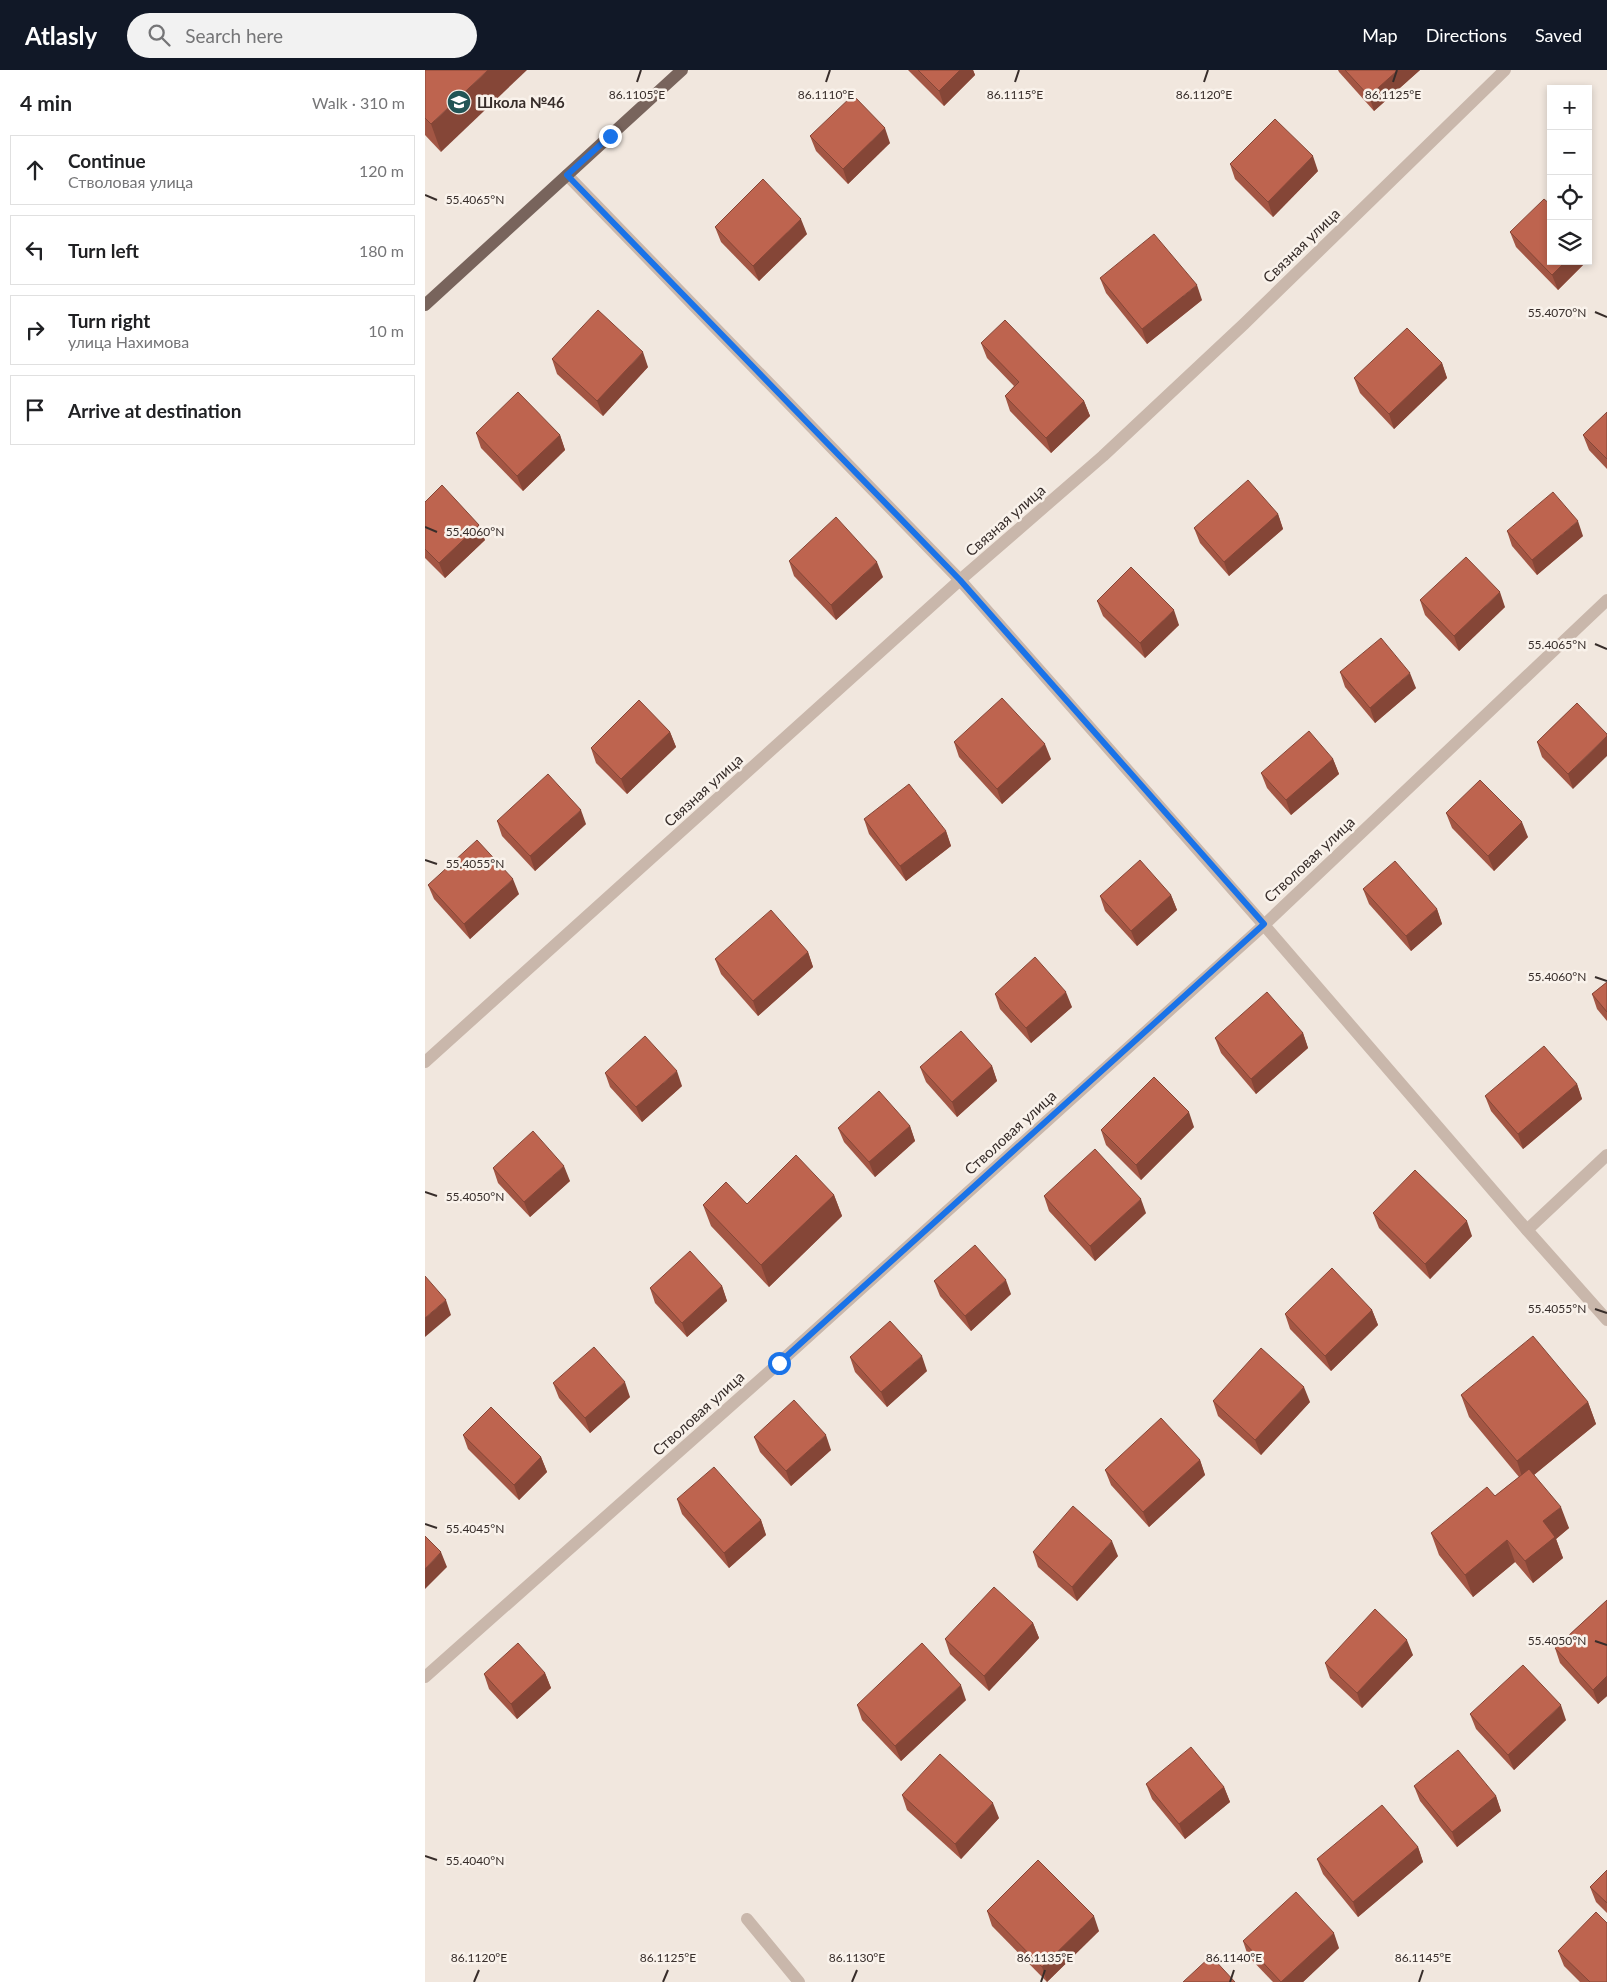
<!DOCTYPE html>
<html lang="en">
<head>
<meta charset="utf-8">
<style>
  body { margin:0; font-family:Lato,sans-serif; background:#f2f2f2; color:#202124 }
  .controls { position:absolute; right:15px; top:15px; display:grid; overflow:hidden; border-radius:0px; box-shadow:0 2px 8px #0003 }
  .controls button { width:45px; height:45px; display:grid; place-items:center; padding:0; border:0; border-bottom:1px solid #e0e0e0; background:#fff; color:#202124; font:25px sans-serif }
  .stop { position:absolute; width:15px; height:15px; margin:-11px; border:4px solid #1a73e8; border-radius:50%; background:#fff }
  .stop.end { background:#1a73e8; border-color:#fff; box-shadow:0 1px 5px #0008 }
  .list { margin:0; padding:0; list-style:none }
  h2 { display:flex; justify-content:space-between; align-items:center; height:65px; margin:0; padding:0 20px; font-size:21px }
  h2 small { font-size:16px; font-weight:400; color:#757577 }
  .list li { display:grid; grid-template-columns:32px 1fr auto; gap:15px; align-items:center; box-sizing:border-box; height:70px; margin:0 10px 10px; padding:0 10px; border:1px solid #e0e0e0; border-radius:0px }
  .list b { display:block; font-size:19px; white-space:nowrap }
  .list p { margin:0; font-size:16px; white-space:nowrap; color:#757577 }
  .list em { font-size:16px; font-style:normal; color:#757577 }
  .icon { flex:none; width:28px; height:28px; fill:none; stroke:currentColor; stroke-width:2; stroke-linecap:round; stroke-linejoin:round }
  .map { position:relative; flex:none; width:1182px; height:1912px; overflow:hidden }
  header { display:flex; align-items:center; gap:30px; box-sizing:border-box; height:70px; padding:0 25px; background:#111827; color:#fff }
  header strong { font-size:24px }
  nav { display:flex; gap:28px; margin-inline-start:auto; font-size:18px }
  .search { width:350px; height:45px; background:#f2f2f2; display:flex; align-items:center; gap:12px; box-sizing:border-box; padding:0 18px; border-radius:28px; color:#757577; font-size:19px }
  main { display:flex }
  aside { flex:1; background:#fff }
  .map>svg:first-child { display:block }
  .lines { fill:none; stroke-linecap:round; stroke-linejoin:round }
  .service { stroke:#c9b7ab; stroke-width:12 }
  .minor { stroke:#c9b7ab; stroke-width:12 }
  .primary { stroke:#78645c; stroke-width:12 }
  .wall { fill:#a35644 }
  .shaded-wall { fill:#854637 }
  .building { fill:#be644f; stroke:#854637 }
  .route { stroke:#1a73e8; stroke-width:6 }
  .ticks { fill:none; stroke:#372d2a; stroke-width:2 }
  .labels { text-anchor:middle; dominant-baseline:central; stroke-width:5; stroke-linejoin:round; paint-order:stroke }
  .poi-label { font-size:15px; font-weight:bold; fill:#372d2a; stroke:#f9f2eb; text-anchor:start }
  .street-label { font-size:15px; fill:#372d2a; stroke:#f9f2eb }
  .ticks-label { font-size:12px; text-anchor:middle; fill:#372d2a; stroke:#f9f2eb; stroke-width:5; stroke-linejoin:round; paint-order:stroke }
</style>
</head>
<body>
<header>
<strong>Atlasly</strong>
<div class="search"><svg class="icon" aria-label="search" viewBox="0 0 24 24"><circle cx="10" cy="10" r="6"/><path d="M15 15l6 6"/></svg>Search here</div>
<nav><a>Map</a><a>Directions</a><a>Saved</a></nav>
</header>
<main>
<aside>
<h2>4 min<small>Walk · 310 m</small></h2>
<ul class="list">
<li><svg class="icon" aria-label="ahead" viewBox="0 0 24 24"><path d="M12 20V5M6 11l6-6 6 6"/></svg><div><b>Continue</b><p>Стволовая улица</p></div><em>120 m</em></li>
<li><svg class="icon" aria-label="left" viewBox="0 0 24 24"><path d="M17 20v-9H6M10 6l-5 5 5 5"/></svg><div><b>Turn left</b></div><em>180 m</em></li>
<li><svg class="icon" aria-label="right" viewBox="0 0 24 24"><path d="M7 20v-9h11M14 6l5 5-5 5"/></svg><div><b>Turn right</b><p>улица Нахимова</p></div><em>10 m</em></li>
<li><svg class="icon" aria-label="arrive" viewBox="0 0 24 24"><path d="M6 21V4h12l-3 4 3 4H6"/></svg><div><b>Arrive at destination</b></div></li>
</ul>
</aside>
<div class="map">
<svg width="1182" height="1912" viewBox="0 0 1182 1912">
  <rect width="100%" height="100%" fill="#f1e7de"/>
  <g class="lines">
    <!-- service -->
    <g class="service">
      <polyline points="1102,1160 1182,1085"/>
      <polyline points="322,1849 374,1912"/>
    </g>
    <!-- minor -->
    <g class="minor">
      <polyline points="142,105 535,510 839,855 1102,1160 1182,1250"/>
      <polyline points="0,992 535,510 678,386 819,254 1080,0"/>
      <polyline points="0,1607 354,1293 839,855 1182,530"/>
    </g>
    <!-- primary -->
    <polyline class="primary" points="0,235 257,0"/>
  </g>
  <!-- wall -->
  <g class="wall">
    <polygon points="0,0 16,82 0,65"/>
    <polygon points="483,0 548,0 550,5 519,36"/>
    <polygon points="913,0 995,0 949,41 914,2"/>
    <polygon points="385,66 465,73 423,114 391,81"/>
    <polygon points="805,94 893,101 848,147 810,109"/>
    <polygon points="290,157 382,164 334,211 296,172"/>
    <polygon points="1085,162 1126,191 1162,191 1133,220 1091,177"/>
    <polygon points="675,208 777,230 722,274 681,223"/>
    <polygon points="556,273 659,331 665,346 626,383 585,341 580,326 589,316 562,288"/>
    <polygon points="127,289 223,297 178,346 132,304"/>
    <polygon points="1017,293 1022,308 969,359 935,323 929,308"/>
    <polygon points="1182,342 1182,399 1164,380 1158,365"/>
    <polygon points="51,363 135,365 140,380 98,421 56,378"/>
    <polygon points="0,432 60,470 20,508 0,488"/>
    <polygon points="853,444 858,459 804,506 775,473 769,458"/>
    <polygon points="1082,461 1158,466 1112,505 1087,476"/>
    <polygon points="364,491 458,507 411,550 369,506"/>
    <polygon points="995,530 1080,537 1034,581 1000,545"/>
    <polygon points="672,531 754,555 720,588 678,546"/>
    <polygon points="915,602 991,618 950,653 920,617"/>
    <polygon points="1152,633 1148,719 1117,687 1112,672"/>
    <polygon points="245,662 251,677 202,724 171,693 166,678"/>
    <polygon points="529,672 626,689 577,734 534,687"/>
    <polygon points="908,689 914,704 866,745 842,718 836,703"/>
    <polygon points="1021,743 1103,767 1069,801 1027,758"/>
    <polygon points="439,749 521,761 526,776 481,811 444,764"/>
    <polygon points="72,751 161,754 110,801 77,766"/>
    <polygon points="3,815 94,824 45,869 9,829"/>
    <polygon points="938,819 1012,839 1017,854 986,881 944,834"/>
    <polygon points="746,825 752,840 712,876 680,841 675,826"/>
    <polygon points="383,882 388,897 333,946 296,904 290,889"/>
    <polygon points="1182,912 1182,951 1172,939 1167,924"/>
    <polygon points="570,924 647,937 606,973 575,939"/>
    <polygon points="878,963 883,978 831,1024 796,983 790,968"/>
    <polygon points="567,996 572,1011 532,1047 501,1012 495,997"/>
    <polygon points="180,1003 257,1016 217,1052 185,1017"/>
    <polygon points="1152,1014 1157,1029 1098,1079 1066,1041 1060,1026"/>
    <polygon points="485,1056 490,1071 450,1107 419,1072 413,1058"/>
    <polygon points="769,1057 716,1110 681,1075 676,1060"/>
    <polygon points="68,1098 145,1111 105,1147 73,1113"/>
    <polygon points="409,1125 417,1146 344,1217 286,1156 278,1135 322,1134"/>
    <polygon points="619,1126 721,1143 670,1191 624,1141"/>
    <polygon points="948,1143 1047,1166 1005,1209 954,1158"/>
    <polygon points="509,1211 586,1224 546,1261 515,1226"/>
    <polygon points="297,1216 302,1231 262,1267 230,1233 225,1218"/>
    <polygon points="947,1240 953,1255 906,1301 865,1259 860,1244"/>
    <polygon points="425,1287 502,1301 462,1337 430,1302"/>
    <polygon points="128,1313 205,1327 165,1363 134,1328"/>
    <polygon points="1036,1325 1163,1332 1171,1354 1109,1405 1144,1458 1131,1469 1138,1488 1108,1513 1090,1492 1048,1527 1014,1485 1006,1463 1070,1426 1094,1407 1044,1347"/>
    <polygon points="788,1331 885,1332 836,1385 793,1346"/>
    <polygon points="38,1365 116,1387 122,1402 94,1430 43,1379"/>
    <polygon points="329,1367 406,1380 366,1416 335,1382"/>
    <polygon points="775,1390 780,1405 724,1457 686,1415 680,1400"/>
    <polygon points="252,1429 336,1450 341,1465 304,1498 257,1444"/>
    <polygon points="608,1482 693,1486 652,1531 613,1497"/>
    <polygon points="1182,1530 1182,1626 1173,1634 1135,1593 1130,1578"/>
    <polygon points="608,1553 614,1568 564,1621 525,1584 520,1569"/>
    <polygon points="988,1585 937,1638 905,1608 900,1593"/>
    <polygon points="120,1603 126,1618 92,1649 64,1619 59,1604"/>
    <polygon points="541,1630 476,1691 437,1650 432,1635"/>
    <polygon points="1045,1644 1141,1650 1089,1700 1051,1659"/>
    <polygon points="721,1714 799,1717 805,1732 760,1769 727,1729"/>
    <polygon points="989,1716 1071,1726 1076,1741 1032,1777 995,1731"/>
    <polygon points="477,1725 574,1748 536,1789 482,1740"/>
    <polygon points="993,1777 998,1792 933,1847 898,1804 892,1789"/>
    <polygon points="1182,1800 1182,1843 1171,1832 1165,1817"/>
    <polygon points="562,1841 674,1861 622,1912 567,1856"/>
    <polygon points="818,1871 914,1878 878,1912 848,1912 823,1886"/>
    <polygon points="1133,1881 1182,1912 1155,1912 1139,1896"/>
  </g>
  <!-- shaded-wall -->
  <g class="shaded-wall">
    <polygon points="63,0 102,0 16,82 6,54"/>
    <polygon points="535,0 548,0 550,5 519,36 514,21"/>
    <polygon points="973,0 995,0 949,41 944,26"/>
    <polygon points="460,58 465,73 423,114 418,99"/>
    <polygon points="888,86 893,101 848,147 843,132"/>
    <polygon points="376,149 382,164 334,211 328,196"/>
    <polygon points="1163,177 1167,187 1163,190"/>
    <polygon points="1141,191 1162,191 1133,220 1127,205"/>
    <polygon points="772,215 777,230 722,274 717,259"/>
    <polygon points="218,282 223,297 178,346 172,331"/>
    <polygon points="1017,293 1022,308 969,359 964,344"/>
    <polygon points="659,331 665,346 626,383 621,368"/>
    <polygon points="135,365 140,380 98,421 92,406"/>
    <polygon points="853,444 858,459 804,506 799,492"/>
    <polygon points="1153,451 1158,466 1112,505 1107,490"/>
    <polygon points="54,455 60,470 20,508 14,493"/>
    <polygon points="452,492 458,507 411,550 406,535"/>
    <polygon points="1075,522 1080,537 1034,581 1029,566"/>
    <polygon points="749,540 754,555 720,588 715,573"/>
    <polygon points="985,603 991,618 950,653 945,638"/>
    <polygon points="245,662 251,677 202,724 196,709"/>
    <polygon points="1182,666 1182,686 1148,719 1143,704"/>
    <polygon points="620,674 626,689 577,734 572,719"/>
    <polygon points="908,689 914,704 866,745 861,730"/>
    <polygon points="156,740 161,754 110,801 105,786"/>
    <polygon points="1097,752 1103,767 1069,801 1063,786"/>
    <polygon points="521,761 526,776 481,811 475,796"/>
    <polygon points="88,809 94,824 45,869 39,854"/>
    <polygon points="746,825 752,840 712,876 706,861"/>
    <polygon points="1012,839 1017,854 986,881 981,866"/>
    <polygon points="383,882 388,897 333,946 328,931"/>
    <polygon points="641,922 647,937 606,973 601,958"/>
    <polygon points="878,963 883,978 831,1024 826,1009"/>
    <polygon points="567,996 572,1011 532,1047 527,1032"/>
    <polygon points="252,1001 257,1016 217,1052 211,1037"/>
    <polygon points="1152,1014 1157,1029 1098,1079 1093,1064"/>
    <polygon points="764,1042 769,1057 716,1110 711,1095"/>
    <polygon points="485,1056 490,1071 450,1107 444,1092"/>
    <polygon points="139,1096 145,1111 105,1147 99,1132"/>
    <polygon points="409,1125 417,1146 344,1217 336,1195"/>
    <polygon points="716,1129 721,1143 670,1191 665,1176"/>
    <polygon points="1042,1151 1047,1166 1005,1209 1000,1194"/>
    <polygon points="581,1210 586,1224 546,1261 540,1246"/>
    <polygon points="297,1216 302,1231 262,1267 257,1253"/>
    <polygon points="21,1230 26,1245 0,1267 0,1248"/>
    <polygon points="947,1240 953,1255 906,1301 900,1286"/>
    <polygon points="497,1286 502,1301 462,1337 456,1322"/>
    <polygon points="200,1312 205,1327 165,1363 160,1348"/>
    <polygon points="879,1317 885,1332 836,1385 830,1370"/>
    <polygon points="1163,1332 1171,1354 1099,1413 1092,1391"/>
    <polygon points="401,1365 406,1380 366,1416 361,1401"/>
    <polygon points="116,1387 122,1402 94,1430 89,1415"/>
    <polygon points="775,1390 780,1405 724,1457 718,1442"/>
    <polygon points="1136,1437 1144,1458 1131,1469 1138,1488 1108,1513 1100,1491 1118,1451"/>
    <polygon points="336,1450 341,1465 304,1498 299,1483"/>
    <polygon points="1082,1470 1090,1492 1048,1527 1040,1505"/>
    <polygon points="687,1471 693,1486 652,1531 647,1517"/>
    <polygon points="16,1482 22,1497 0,1519 0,1499"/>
    <polygon points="608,1553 614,1568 564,1621 559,1606"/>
    <polygon points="982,1570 988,1585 937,1638 932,1623"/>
    <polygon points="120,1603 126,1618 92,1649 86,1634"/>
    <polygon points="1182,1606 1182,1626 1173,1634 1168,1620"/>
    <polygon points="536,1615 541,1630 476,1691 470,1676"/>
    <polygon points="1136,1635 1141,1650 1089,1700 1083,1685"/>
    <polygon points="799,1717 805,1732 760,1769 754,1754"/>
    <polygon points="1071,1726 1076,1741 1032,1777 1027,1762"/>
    <polygon points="568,1733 574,1748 536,1789 530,1774"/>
    <polygon points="993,1777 998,1792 933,1847 928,1832"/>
    <polygon points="669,1846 674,1861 622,1912 617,1897"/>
    <polygon points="909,1863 914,1878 878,1912 856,1912"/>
  </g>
  <!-- building -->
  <g class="building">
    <polygon points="0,0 63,0 6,54 0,48"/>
    <polygon points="493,0 535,0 514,21"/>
    <polygon points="920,0 973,0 944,26"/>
    <polygon points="428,25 460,58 418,99 385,66"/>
    <polygon points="850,49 888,86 843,132 805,94"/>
    <polygon points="338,109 376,149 328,196 290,157"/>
    <polygon points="1119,129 1126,135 1126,191 1141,191 1127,205 1085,162"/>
    <polygon points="729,164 772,215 717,259 675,208"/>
    <polygon points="173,240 218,282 172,331 127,289"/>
    <polygon points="580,250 659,331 621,368 580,326 594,312 556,273"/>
    <polygon points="982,258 1017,293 964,344 929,308"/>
    <polygon points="93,322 135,365 92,406 51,363"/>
    <polygon points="1182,342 1182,389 1158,365"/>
    <polygon points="823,410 853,444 799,492 769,458"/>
    <polygon points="17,415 54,455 14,493 0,479 0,432"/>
    <polygon points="1128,422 1153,451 1107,490 1082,461"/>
    <polygon points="411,447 452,492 406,535 364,491"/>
    <polygon points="1041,487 1075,522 1029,566 995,530"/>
    <polygon points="706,497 749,540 715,573 672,531"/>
    <polygon points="956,568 985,603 945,638 915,602"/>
    <polygon points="577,628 620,674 572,719 529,672"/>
    <polygon points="214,630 245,662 196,709 166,678"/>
    <polygon points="1152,633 1182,664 1182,666 1143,704 1112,672"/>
    <polygon points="884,661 908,689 861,730 836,703"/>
    <polygon points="123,704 156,740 105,786 72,751"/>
    <polygon points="1055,710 1097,752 1063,786 1021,743"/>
    <polygon points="484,714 521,761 475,796 439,749"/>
    <polygon points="52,770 88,809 39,854 3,815"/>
    <polygon points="715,790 746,825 706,861 675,826"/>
    <polygon points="970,791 1012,839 981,866 938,819"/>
    <polygon points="346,840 383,882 328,931 290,889"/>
    <polygon points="610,887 641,922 601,958 570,924"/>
    <polygon points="1182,912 1182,942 1167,924"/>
    <polygon points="842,922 878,963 826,1009 790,968"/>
    <polygon points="536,961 567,996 527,1032 495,997"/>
    <polygon points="220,966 252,1001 211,1037 180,1003"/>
    <polygon points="1119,976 1152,1014 1093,1064 1060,1026"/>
    <polygon points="729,1007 764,1042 711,1095 676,1060"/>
    <polygon points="454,1021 485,1056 444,1092 413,1058"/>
    <polygon points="108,1061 139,1096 99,1132 68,1098"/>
    <polygon points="670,1079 716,1129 665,1176 619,1126"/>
    <polygon points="371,1085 409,1125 336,1195 278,1135 301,1112 322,1134"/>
    <polygon points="990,1100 1042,1151 1000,1194 948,1143"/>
    <polygon points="550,1175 581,1210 540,1246 509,1211"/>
    <polygon points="265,1181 297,1216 257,1253 225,1218"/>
    <polygon points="907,1198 947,1240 900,1286 860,1244"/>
    <polygon points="0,1206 21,1230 0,1248"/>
    <polygon points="465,1251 497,1286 456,1322 425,1287"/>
    <polygon points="1108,1266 1163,1332 1092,1391 1036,1325"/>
    <polygon points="169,1277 200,1312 160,1348 128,1313"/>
    <polygon points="836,1278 879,1317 830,1370 788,1331"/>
    <polygon points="369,1330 401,1365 361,1401 329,1367"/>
    <polygon points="66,1337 116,1387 89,1415 38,1365"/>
    <polygon points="736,1348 775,1390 718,1442 680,1400"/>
    <polygon points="289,1397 336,1450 299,1483 252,1429"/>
    <polygon points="1104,1399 1136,1437 1118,1451 1130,1467 1100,1491 1082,1470 1040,1505 1006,1463 1062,1417 1070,1426"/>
    <polygon points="648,1436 687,1471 647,1517 608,1482"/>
    <polygon points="0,1466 16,1482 0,1499"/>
    <polygon points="569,1517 608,1553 559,1606 520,1569"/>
    <polygon points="1182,1530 1182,1606 1168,1620 1130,1578"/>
    <polygon points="950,1539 982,1570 932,1623 900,1593"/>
    <polygon points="93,1573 120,1603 86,1634 59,1604"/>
    <polygon points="497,1573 536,1615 470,1676 432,1635"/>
    <polygon points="1098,1595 1136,1635 1083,1685 1045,1644"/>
    <polygon points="766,1677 799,1717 754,1754 721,1714"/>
    <polygon points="1033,1680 1071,1726 1027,1762 989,1716"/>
    <polygon points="515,1684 568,1733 530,1774 477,1725"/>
    <polygon points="957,1735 993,1777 928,1832 892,1789"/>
    <polygon points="613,1790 669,1846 617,1897 562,1841"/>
    <polygon points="1182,1800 1182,1833 1165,1817"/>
    <polygon points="871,1822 909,1863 856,1912 818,1871"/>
    <polygon points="1171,1842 1182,1853 1182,1912 1165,1912 1133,1881"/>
    <polygon points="786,1886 810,1912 758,1912"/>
  </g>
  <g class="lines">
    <!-- route -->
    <polyline class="route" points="185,66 142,105 535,510 839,854 354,1293"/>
  </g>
  <!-- ticks -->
  <path class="ticks" d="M212,12L216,0M401,12L405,0M590,12L594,0M779,12L783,0M968,12L972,0M0,125L12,130M1170,242L1182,247M0,457L12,462M1170,574L1182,579M0,790L12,794M1170,907L1182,911M0,1122L12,1126M1170,1239L1182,1243M0,1454L12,1458M1170,1571L1182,1575M0,1786L12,1790M49,1912L54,1900M238,1912L243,1900M427,1912L432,1900M616,1912L620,1900M805,1912L809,1900M994,1912L998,1900"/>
  <!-- icons -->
  <defs>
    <g id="school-disc" transform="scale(1.25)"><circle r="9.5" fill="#225556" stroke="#f9f2eb"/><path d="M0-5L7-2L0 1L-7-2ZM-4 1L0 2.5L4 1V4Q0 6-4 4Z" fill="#fff"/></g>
  </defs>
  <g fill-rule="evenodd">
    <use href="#school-disc" x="34" y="32"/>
  </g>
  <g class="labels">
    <!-- poi labels -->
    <g class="poi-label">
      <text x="52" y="32">Школа №46</text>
    </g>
    <!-- street labels -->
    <g class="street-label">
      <text transform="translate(876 175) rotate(-44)">Связная улица</text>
      <text transform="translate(580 450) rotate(-41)">Связная улица</text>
      <text transform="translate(278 720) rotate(-42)">Связная улица</text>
      <text transform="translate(884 789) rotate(-43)">Стволовая улица</text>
      <text transform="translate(585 1062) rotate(-42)">Стволовая улица</text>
      <text transform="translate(273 1343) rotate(-42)">Стволовая улица</text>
    </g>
  </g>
  <g class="ticks-label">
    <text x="212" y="29">86.1105°E</text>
    <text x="401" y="29">86.1110°E</text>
    <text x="590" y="29">86.1115°E</text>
    <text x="779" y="29">86.1120°E</text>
    <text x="968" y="29">86.1125°E</text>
    <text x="50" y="134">55.4065°N</text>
    <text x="1132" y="247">55.4070°N</text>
    <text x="50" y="466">55.4060°N</text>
    <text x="1132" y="579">55.4065°N</text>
    <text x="50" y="798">55.4055°N</text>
    <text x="1132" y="911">55.4060°N</text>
    <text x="50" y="1131">55.4050°N</text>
    <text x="1132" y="1243">55.4055°N</text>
    <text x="50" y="1463">55.4045°N</text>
    <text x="1132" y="1575">55.4050°N</text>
    <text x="50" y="1795">55.4040°N</text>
    <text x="54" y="1892">86.1120°E</text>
    <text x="243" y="1892">86.1125°E</text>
    <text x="432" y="1892">86.1130°E</text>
    <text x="620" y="1892">86.1135°E</text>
    <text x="809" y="1892">86.1140°E</text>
    <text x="998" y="1892">86.1145°E</text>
  </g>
</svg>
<div class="controls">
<button>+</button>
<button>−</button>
<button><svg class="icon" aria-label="locate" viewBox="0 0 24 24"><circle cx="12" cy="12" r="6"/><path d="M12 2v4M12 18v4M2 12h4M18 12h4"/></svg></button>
<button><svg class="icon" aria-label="layers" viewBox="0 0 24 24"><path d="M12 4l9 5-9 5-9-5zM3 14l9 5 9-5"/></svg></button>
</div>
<div class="stop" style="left:354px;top:1293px"></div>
<div class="stop end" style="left:185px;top:66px"></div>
</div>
</main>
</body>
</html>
